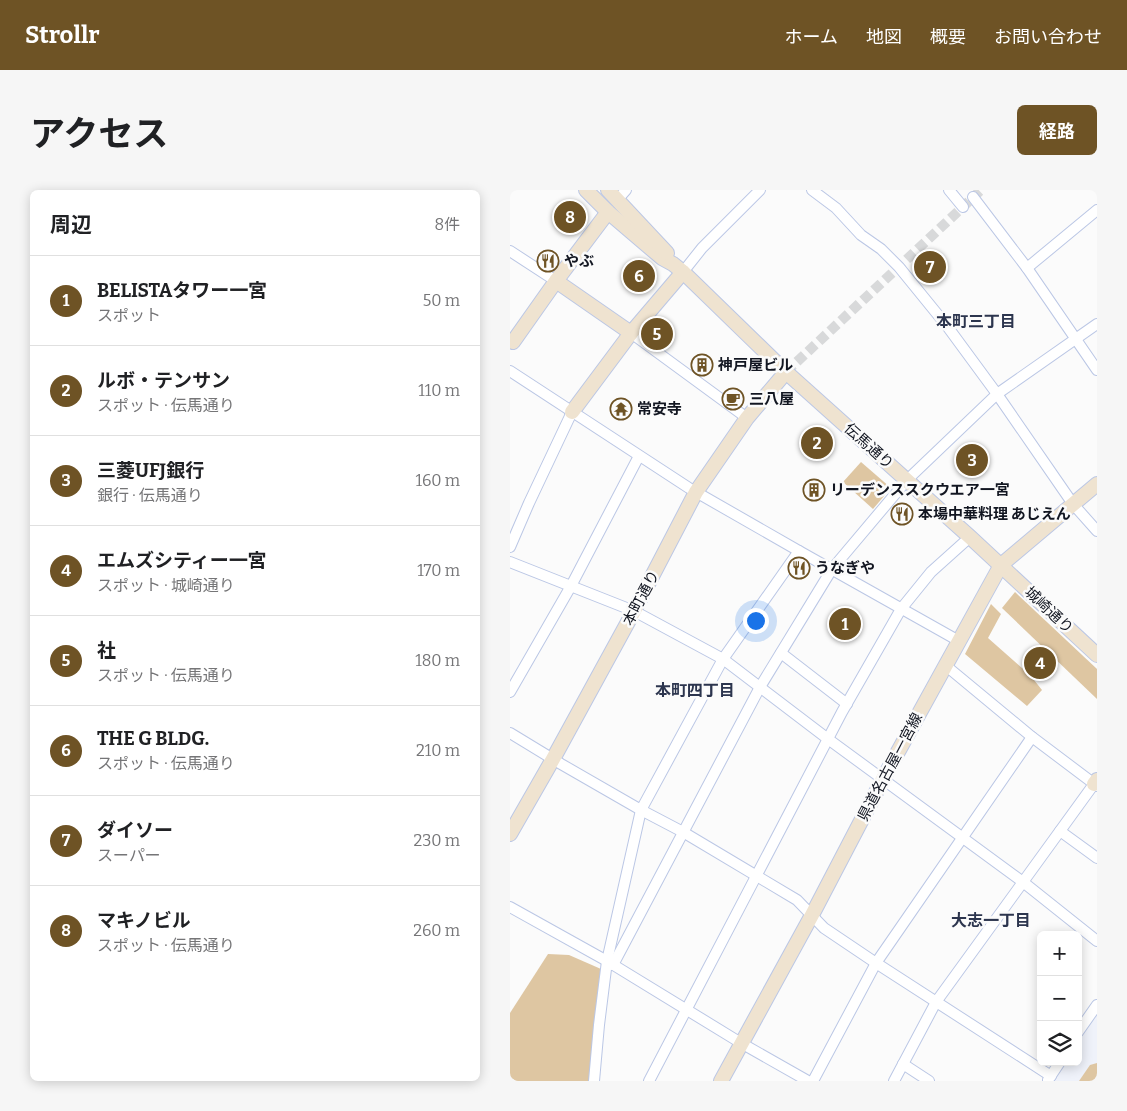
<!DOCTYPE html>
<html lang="ja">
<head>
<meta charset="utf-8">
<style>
  body { margin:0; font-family:Bitter,"Noto Sans JP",serif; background:#f6f6f6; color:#202124 }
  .controls { position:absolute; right:15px; bottom:15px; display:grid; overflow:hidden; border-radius:8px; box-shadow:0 2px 12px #0003 }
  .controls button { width:45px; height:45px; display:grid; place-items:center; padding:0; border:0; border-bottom:1px solid #e0e0e0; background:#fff; color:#202124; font:25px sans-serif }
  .you { position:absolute; left:245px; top:430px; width:18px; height:18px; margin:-12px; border:4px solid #fff; border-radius:50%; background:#1a73e8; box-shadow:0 0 0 8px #1a73e833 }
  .badge { display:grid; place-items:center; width:32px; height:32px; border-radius:50%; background:#6e5325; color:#fff; font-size:16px; font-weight:700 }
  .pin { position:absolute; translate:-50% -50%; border:2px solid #fff; box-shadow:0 1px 5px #0006 }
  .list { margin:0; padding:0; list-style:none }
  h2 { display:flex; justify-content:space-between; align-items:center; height:65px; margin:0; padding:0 20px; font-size:21px }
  h2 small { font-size:16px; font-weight:400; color:#757577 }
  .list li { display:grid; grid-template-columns:32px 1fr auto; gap:15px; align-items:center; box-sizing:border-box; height:90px; padding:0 20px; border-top:1px solid #e0e0e0 }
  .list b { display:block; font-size:19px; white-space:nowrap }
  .list p { margin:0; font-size:16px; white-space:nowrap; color:#757577 }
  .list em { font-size:16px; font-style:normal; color:#757577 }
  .icon { flex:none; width:28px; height:28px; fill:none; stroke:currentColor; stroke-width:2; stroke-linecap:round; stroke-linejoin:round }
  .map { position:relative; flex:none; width:587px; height:891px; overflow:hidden; border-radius:8px }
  header { display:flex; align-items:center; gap:30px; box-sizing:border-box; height:70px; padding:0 25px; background:#6e5325; color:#fff }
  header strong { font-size:24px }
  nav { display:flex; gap:28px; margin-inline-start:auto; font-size:18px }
  .intro { display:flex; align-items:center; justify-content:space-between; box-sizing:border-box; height:120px; padding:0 30px }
  h1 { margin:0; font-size:35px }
  .button { padding:12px 22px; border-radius:8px; background:#6e5325; color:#fff; font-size:18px; font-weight:700 }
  main { display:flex; gap:30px; padding:0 30px }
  aside { flex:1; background:#fff; border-radius:8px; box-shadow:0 2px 12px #0003 }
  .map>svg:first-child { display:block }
  .built { fill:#eff2fa }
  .green { fill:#dec6a2 }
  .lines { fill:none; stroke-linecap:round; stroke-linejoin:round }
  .street-tunnel { stroke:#d8d9da; stroke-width:10; stroke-dasharray:10 5; stroke-linecap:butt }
  .street-casing { stroke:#bbc7e5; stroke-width:12 }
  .secondary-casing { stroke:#bbc7e5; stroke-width:16 }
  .street { stroke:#fff; stroke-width:10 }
  .secondary { stroke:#efe3d0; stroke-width:14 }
  .labels { text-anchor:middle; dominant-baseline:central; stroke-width:5; stroke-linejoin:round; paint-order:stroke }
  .poi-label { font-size:15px; font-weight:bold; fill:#121621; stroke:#fbfbfb; text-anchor:start }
  .street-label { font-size:15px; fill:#121621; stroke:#fbfbfb }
  .neighbourhood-label { font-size:16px; font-weight:bold; fill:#2c354e; stroke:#fbfbfb }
</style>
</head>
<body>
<header>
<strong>Strollr</strong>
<nav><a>ホーム</a><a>地図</a><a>概要</a><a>お問い合わせ</a></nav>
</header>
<div class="intro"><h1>アクセス</h1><a class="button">経路</a></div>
<main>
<aside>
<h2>周辺<small>8件</small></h2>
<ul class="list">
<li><span class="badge">1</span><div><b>BELISTAタワー一宮</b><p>スポット</p></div><em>50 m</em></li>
<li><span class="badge">2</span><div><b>ルボ・テンサン</b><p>スポット · 伝馬通り</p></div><em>110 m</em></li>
<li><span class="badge">3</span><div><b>三菱UFJ銀行</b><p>銀行 · 伝馬通り</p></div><em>160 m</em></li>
<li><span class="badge">4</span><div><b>エムズシティー一宮</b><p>スポット · 城崎通り</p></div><em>170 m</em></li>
<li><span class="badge">5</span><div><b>社</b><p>スポット · 伝馬通り</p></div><em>180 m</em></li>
<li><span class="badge">6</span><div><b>THE G BLDG.</b><p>スポット · 伝馬通り</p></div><em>210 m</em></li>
<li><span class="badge">7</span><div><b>ダイソー</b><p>スーパー</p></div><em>230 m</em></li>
<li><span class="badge">8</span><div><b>マキノビル</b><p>スポット · 伝馬通り</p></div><em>260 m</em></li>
</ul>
</aside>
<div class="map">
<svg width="587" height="891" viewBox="0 0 587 891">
  <rect width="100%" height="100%" fill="#fbfbfb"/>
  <!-- built -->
  <polygon class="built" points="587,821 587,891 541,891 553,872 568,872 568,848"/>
  <!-- green -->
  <g class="green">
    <polygon points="351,272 381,298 363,319 333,292"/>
    <polygon points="505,402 587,479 587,509 492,418"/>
    <polygon points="481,414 491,424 478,448 520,485 532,500 517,516 455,464"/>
    <polygon points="38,764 59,765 91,779 79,891 6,891 0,887 0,823"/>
    <polygon points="587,873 587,891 569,891 580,875"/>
  </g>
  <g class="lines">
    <!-- street-tunnel -->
    <polyline class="street-tunnel" points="276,182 471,0"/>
    <!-- street casing -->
    <g class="street-casing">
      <g id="street">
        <polyline points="302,0 326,18 351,45 371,59 389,77 437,136 487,204 563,314 587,341"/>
        <polyline points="439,0 453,17"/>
        <polyline points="463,7 517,78 587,180"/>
        <polyline points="108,9 116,0"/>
        <polyline points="0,61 46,91"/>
        <polyline points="517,78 587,20"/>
        <polyline points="173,82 192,58 250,0"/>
        <polyline points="121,143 237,228"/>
        <polyline points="0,181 179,298 289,361 449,451"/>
        <polyline points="0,357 19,313 62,222"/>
        <polyline points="0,372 124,421 213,469 318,549 513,692 587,751"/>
        <polyline points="271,463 337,514"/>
        <polyline points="435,475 522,547 587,596"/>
        <polyline points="0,502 61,396 129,266"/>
        <polyline points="0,543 51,574 131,620 173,642 287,710 314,738 366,773 541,886"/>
        <polyline points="550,641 587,668"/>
        <polyline points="0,717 97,771 231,853 298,891"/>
        <polyline points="103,775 250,497 322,379 397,290 487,204 587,134"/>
        <polyline points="568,842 587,815"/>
        <polyline points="393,874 419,891"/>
        <polyline points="538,890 550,872"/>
        <polyline points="84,891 89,835 97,771 131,620 213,469 289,361"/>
        <polyline points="139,891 332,522 391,419 421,382 460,347"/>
        <polyline points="303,891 366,773 522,547"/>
        <polyline points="384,891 426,812 584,594"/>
      </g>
    </g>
    <!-- secondary casing -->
    <g class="secondary-casing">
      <g id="secondary">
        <polyline points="76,0 98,22 152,68 163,74 173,82 276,182 460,347 587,465"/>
        <polyline points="98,0 157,63"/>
        <polyline points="46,91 121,143"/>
        <polyline points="3,152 46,91 98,22"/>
        <polyline points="62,222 121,143 173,82"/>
        <polyline points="584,594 587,590"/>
        <polyline points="0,644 43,569 124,421 186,302 237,228 276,182"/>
        <polyline points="211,891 302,725 373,589 491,375 587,294"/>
      </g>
    </g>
    <!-- street -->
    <use href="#street" class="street"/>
    <!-- secondary -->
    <use href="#secondary" class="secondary"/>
  </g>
  <!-- icons -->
  <defs>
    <g id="restaurant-ring" transform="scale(1.125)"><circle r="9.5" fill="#fbfbfb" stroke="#6e5325" stroke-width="1.5"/><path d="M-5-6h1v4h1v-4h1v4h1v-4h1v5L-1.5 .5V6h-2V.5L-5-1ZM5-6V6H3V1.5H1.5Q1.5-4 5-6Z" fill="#6e5325"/></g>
    <g id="building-ring" transform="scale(1.125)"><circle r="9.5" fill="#fbfbfb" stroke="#6e5325" stroke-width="1.5"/><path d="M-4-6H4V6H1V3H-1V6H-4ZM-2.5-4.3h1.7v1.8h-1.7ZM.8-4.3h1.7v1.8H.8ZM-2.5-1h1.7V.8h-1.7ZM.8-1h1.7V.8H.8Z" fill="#6e5325"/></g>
    <g id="cafe-ring" transform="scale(1.125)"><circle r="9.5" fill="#fbfbfb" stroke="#6e5325" stroke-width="1.5"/><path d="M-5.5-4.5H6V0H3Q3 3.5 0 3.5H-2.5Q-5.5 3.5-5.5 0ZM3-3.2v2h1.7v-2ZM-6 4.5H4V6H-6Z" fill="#6e5325"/></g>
    <g id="temple-ring" transform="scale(1.125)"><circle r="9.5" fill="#fbfbfb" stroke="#6e5325" stroke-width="1.5"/><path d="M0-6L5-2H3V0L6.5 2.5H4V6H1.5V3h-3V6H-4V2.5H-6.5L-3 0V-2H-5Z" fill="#6e5325"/></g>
  </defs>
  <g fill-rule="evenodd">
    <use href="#restaurant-ring" x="38" y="71"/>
    <use href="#building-ring" x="192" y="175"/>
    <use href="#cafe-ring" x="223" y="209"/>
    <use href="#temple-ring" x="111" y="219"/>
    <use href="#building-ring" x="304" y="300"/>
    <use href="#restaurant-ring" x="392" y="324"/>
    <use href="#restaurant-ring" x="289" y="378"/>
  </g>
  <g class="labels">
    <!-- poi labels -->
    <g class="poi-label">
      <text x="54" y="71">やぶ</text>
      <text x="208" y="175">神戸屋ビル</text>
      <text x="239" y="209">三八屋</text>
      <text x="127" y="219">常安寺</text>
      <text x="320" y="300">リーデンススクウエア一宮</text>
      <text x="408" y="324">本場中華料理 あじえん</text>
      <text x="305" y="378">うなぎや</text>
    </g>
    <!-- street labels -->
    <g class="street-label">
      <text transform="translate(359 256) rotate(42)">伝馬通り</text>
      <text transform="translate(131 408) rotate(-62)">本町通り</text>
      <text transform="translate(539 420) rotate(43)">城崎通り</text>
      <text transform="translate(380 577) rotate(-62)">県道名古屋一宮線</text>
    </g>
    <!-- neighbourhood labels -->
    <g class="neighbourhood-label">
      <text x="466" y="131">本町三丁目</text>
      <text x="185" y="500">本町四丁目</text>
      <text x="481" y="730">大志一丁目</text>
    </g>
  </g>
</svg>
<div class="controls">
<button>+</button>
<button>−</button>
<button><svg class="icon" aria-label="layers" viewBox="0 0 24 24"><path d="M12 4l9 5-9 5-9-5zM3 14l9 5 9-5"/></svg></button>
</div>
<div class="you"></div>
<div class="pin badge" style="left:335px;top:434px">1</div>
<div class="pin badge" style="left:307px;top:253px">2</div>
<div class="pin badge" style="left:462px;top:270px">3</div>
<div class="pin badge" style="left:530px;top:473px">4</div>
<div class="pin badge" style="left:147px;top:144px">5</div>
<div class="pin badge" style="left:129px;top:86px">6</div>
<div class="pin badge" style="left:420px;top:77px">7</div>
<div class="pin badge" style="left:60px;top:27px">8</div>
</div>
</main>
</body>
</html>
